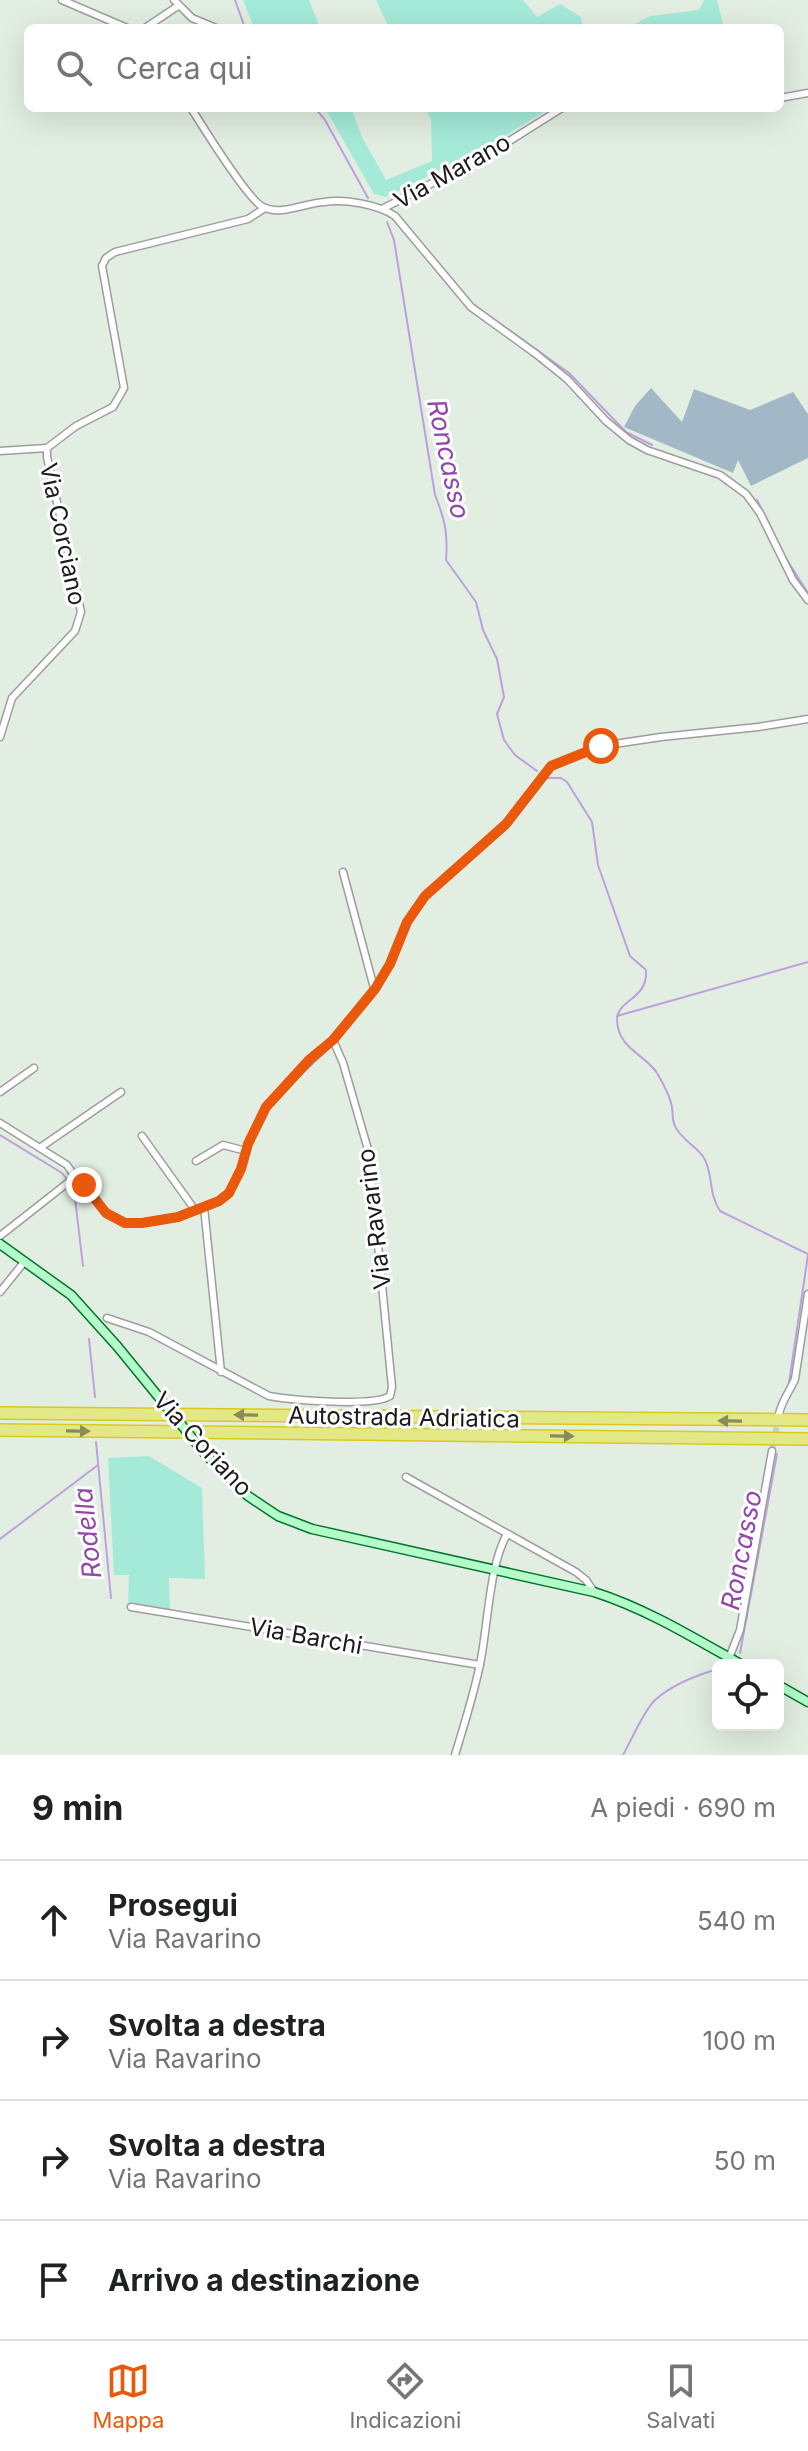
<!DOCTYPE html>
<html lang="it">
<head>
<meta charset="utf-8">
<style>
  body { margin:0; font-family:Inter,sans-serif; background:#f6f6f6; color:#202124 }
  .controls { position:absolute; right:24px; bottom:24px; display:grid; overflow:hidden; border-radius:12px; box-shadow:0 8px 32px #0002 }
  .controls button { width:72px; height:72px; display:grid; place-items:center; padding:0; border:0; border-bottom:2px solid #e0e0e0; background:#fff; color:#202124; font:40px sans-serif }
  .stop { position:absolute; width:24px; height:24px; margin:-18px; border:6px solid #ea580c; border-radius:50%; background:#fff }
  .stop.end { background:#ea580c; border-color:#fff; box-shadow:0 2px 8px #0008 }
  .list { margin:0; padding:0; list-style:none }
  h2 { display:flex; justify-content:space-between; align-items:center; height:104px; margin:0; padding:0 32px; font-size:34px }
  h2 small { font-size:26px; font-weight:400; color:#757577 }
  .list li { display:grid; grid-template-columns:52px 1fr auto; gap:24px; align-items:center; box-sizing:border-box; height:120px; padding:0 32px; border-top:2px solid #e0e0e0 }
  .list b { display:block; font-size:30px; white-space:nowrap }
  .list p { margin:0; font-size:26px; white-space:nowrap; color:#757577 }
  .list em { font-size:26px; font-style:normal; color:#757577 }
  .icon { flex:none; width:44px; height:44px; fill:none; stroke:currentColor; stroke-width:2; stroke-linecap:round; stroke-linejoin:round }
  .map { position:relative; flex:none; width:808px; height:1755px; overflow:hidden }
  .search { position:absolute; background:#fff; box-shadow:0 8px 32px #0002; left:24px; right:24px; top:24px; height:88px; display:flex; align-items:center; gap:20px; box-sizing:border-box; padding:0 28px; border-radius:12px; color:#757577; font-size:30px }
  .sheet { height:584px; background:#fff }
  nav { display:flex; justify-content:space-around; align-items:center; box-sizing:border-box; height:112px; border-top:2px solid #e0e0e0; background:#fff; font-size:22px; color:#757577 }
  nav a { display:grid; justify-items:center; gap:4px }
  nav .on { color:#ea580c }
  .map>svg:first-child { display:block }
  .grass { fill:#a5ead9 }
  .cemetery { fill:#a2b8c7 }
  .lines { fill:none; stroke-linecap:round; stroke-linejoin:round }
  .stream { stroke:#bda0dd; stroke-width:2 }
  .street-tunnel { stroke:#c4cec3; stroke-width:6; stroke-dasharray:6 3; stroke-linecap:butt }
  .street-casing { stroke:#9d9d9d; stroke-width:9 }
  .secondary-casing { stroke:#02742b; stroke-width:11 }
  .highway-casing { stroke:#dbc920; stroke-width:14 }
  .street { stroke:#fff; stroke-width:6 }
  .secondary { stroke:#b3fbc8; stroke-width:8 }
  .highway { stroke:#e2e886; stroke-width:11 }
  .secondary-bridge-casing { stroke:#02742b; stroke-width:11; stroke-linecap:butt }
  .secondary-bridge { stroke:#b3fbc8; stroke-width:8 }
  .oneway { fill:#898c56 }
  .route { stroke:#ea580c; stroke-width:10 }
  .labels { text-anchor:middle; dominant-baseline:central; stroke-width:6; stroke-linejoin:round; paint-order:stroke }
  .street-label { font-size:24px; fill:#1c1c1c; stroke:#fff }
  .water-label { font-size:26px; font-style:italic; fill:#9347ad; stroke:#fff }
</style>
</head>
<body>
<div class="map">
<svg width="808" height="1755" viewBox="0 0 808 1755">
  <rect width="100%" height="100%" fill="#e2eee1"/>
  <!-- grass -->
  <g class="grass">
    <polygon points="243,0 309,0 320,28 254,28"/>
    <polygon points="376,0 523,0 537,17 560,4 581,17 583,28 389,28"/>
    <polygon points="704,0 717,0 724,28 627,28 650,16 699,10"/>
    <polygon points="325,108 351,108 363,139 386,180 432,161 431,120 426,108 550,108 492,144 386,197 374,194"/>
    <polygon points="149,1456 202,1488 205,1579 169,1578 170,1610 128,1604 129,1575 114,1575 108,1458"/>
  </g>
  <!-- cemetery -->
  <polygon class="cemetery" points="651,388 682,422 694,389 750,410 793,392 808,414 808,458 751,486 738,460 733,473 624,427 635,406"/>
  <g class="lines">
    <!-- stream -->
    <g class="stream">
      <polyline points="235,0 245,28"/>
      <polyline points="315,108 325,120 368,198"/>
      <path d="M387,222L394,240L435,495C445,520 448,533 446,560L476,602L483,630L497,659L504,697L497,714L504,740L515,755L537,771"/>
      <polyline points="474,305 569,373 626,432 652,445"/>
      <polyline points="757,500 770,526"/>
      <polyline points="787,560 808,593"/>
      <path d="M546,778H561L567,782L592,822L598,865L630,956L646,970C648,1000 617,999 617,1020C618,1049 645,1054 657,1073C663,1083 670,1096 672,1107C673,1114 672,1120 675,1126C680,1139 697,1146 704,1158C713,1172 708,1193 720,1211L808,1254"/>
      <polyline points="617,1016 808,962"/>
      <polyline points="0,1135 62,1173 66,1178"/>
      <polyline points="74,1190 83,1266"/>
      <polyline points="89,1339 95,1397"/>
      <polyline points="789,1383 808,1255"/>
      <polyline points="96,1442 111,1598"/>
      <polyline points="0,1539 98,1465"/>
      <polyline points="740,1653 777,1454"/>
      <path d="M623,1755C632,1739 643,1712 655,1700C672,1685 697,1675 718,1669"/>
    </g>
    <!-- street-tunnel -->
    <polyline class="street-tunnel" points="772,1451 778,1419"/>
    <!-- street casing -->
    <g class="street-casing">
      <g id="street">
        <polyline points="62,0 127,28"/>
        <polyline points="174,0 192,18 216,28"/>
        <polyline points="145,28 178,6"/>
        <polyline points="780,98 808,93"/>
        <path d="M191,108C203,127 247,199 263,207C281,216 305,203 324,202C345,199 377,204 395,216L471,307L536,354L567,379L606,421L629,440L647,450L720,475L746,494L760,513L793,580L808,600"/>
        <polyline points="384,208 487,155 562,108"/>
        <polyline points="0,451 47,448"/>
        <polyline points="0,737 12,698 75,631 81,612 47,457 47,448 76,426 113,407 124,388 102,266 106,258 115,252 248,219 265,208"/>
        <polyline points="343,872 374,988"/>
        <polyline points="0,1092 34,1068"/>
        <polyline points="0,1123 67,1165 78,1181"/>
        <polyline points="142,1136 195,1210"/>
        <polyline points="41,1147 121,1092"/>
        <polyline points="196,1161 223,1145 246,1151"/>
        <polyline points="204,1207 221,1372"/>
        <polyline points="0,1236 70,1181 78,1181 84,1185 106,1213 125,1223 142,1223 178,1217 219,1201 229,1193 241,1169 248,1144 266,1107 294,1076 333,1040 375,989 390,964 407,922 425,896 506,824 551,766 601,746 661,737 758,727 808,719"/>
        <polyline points="0,1292 25,1261"/>
        <path d="M107,1318L149,1332L269,1396C291,1400 373,1407 390,1396L392,1387L369,1153L343,1063L333,1040"/>
        <path d="M779,1414C782,1400 790,1391 795,1379L808,1294"/>
        <polyline points="406,1477 576,1572 586,1580 594,1592"/>
        <polyline points="131,1607 480,1665"/>
        <polyline points="729,1658 740,1630 772,1451"/>
        <path d="M455,1755C464,1725 474,1694 480,1664C488,1626 489,1566 507,1534"/>
      </g>
    </g>
    <!-- secondary casing -->
    <g class="secondary-casing">
      <g id="secondary">
        <polyline points="0,1244 71,1295 117,1346"/>
        <path d="M206,1455L248,1496L278,1516L312,1529L594,1592C647,1609 694,1638 742,1665"/>
        <polyline points="778,1685 808,1702"/>
      </g>
    </g>
    <!-- highway casing -->
    <g class="highway-casing">
      <g id="highway">
        <polyline points="0,1413 808,1420"/>
        <polyline points="0,1430 808,1439"/>
      </g>
    </g>
    <!-- street -->
    <use href="#street" class="street"/>
    <!-- secondary -->
    <use href="#secondary" class="secondary"/>
    <!-- highway -->
    <use href="#highway" class="highway"/>
    <!-- secondary-bridge casing -->
    <g class="secondary-bridge-casing">
      <polyline id="secondary-bridge" points="117,1346 206,1455"/>
    </g>
    <!-- secondary-bridge -->
    <use href="#secondary-bridge" class="secondary-bridge"/>
  </g>
  <!-- one-way arrows -->
  <defs><path id="oneway-solid" d="M-6-.8H1V-3.2L6.5 0L1 3.2V.8H-6Z" transform="scale(2)"/></defs>
  <g class="oneway">
    <use href="#oneway-solid" transform="translate(246 1415) rotate(-179)"/>
    <use href="#oneway-solid" transform="translate(730 1421) rotate(-179)"/>
    <use href="#oneway-solid" transform="translate(78 1431) rotate(1)"/>
    <use href="#oneway-solid" transform="translate(562 1436) rotate(1)"/>
  </g>
  <g class="lines">
    <!-- route -->
    <polyline class="route" points="84,1185 106,1213 125,1223 142,1223 178,1217 219,1201 229,1193 241,1169 248,1144 266,1107 310,1059 333,1040 375,989 390,964 407,922 425,896 506,824 551,766 601,746"/>
  </g>
  <g class="labels">
    <!-- street labels -->
    <g class="street-label">
      <text transform="translate(452 171) rotate(-29)">Via Marano</text>
      <text transform="translate(63 534) rotate(78)">Via Corciano</text>
      <text transform="translate(374 1219) rotate(-97)">Via Ravarino</text>
      <text transform="translate(404 1417) rotate(1)">Autostrada Adriatica</text>
      <text transform="translate(203 1444) rotate(47)">Via Coriano</text>
      <text transform="translate(306 1636) rotate(10)">Via Barchi</text>
    </g>
    <!-- water labels -->
    <g class="water-label">
      <text transform="translate(449 459) rotate(78)">Roncasso</text>
      <text transform="translate(87 1533) rotate(-96)">Rodella</text>
      <text transform="translate(741 1550) rotate(-79)">Roncasso</text>
    </g>
  </g>
</svg>
<div class="controls">
<button><svg class="icon" aria-label="locate" viewBox="0 0 24 24"><circle cx="12" cy="12" r="6"/><path d="M12 2v4M12 18v4M2 12h4M18 12h4"/></svg></button>
</div>
<div class="stop" style="left:601px;top:746px"></div>
<div class="stop end" style="left:84px;top:1185px"></div>
<div class="search"><svg class="icon" aria-label="search" viewBox="0 0 24 24"><circle cx="10" cy="10" r="6"/><path d="M15 15l6 6"/></svg>Cerca qui</div>
</div>
<section class="sheet">
<h2>9 min<small>A piedi · 690 m</small></h2>
<ul class="list">
<li><svg class="icon" aria-label="ahead" viewBox="0 0 24 24"><path d="M12 20V5M6 11l6-6 6 6"/></svg><div><b>Prosegui</b><p>Via Ravarino</p></div><em>540 m</em></li>
<li><svg class="icon" aria-label="right" viewBox="0 0 24 24"><path d="M7 20v-9h11M14 6l5 5-5 5"/></svg><div><b>Svolta a destra</b><p>Via Ravarino</p></div><em>100 m</em></li>
<li><svg class="icon" aria-label="right" viewBox="0 0 24 24"><path d="M7 20v-9h11M14 6l5 5-5 5"/></svg><div><b>Svolta a destra</b><p>Via Ravarino</p></div><em>50 m</em></li>
<li><svg class="icon" aria-label="arrive" viewBox="0 0 24 24"><path d="M6 21V4h12l-3 4 3 4H6"/></svg><div><b>Arrivo a destinazione</b></div></li>
</ul>
</section>
<nav>
<a class="on"><svg class="icon" aria-label="map" viewBox="0 0 24 24"><path d="M3 6l6-2 6 2 6-2v14l-6 2-6-2-6 2zM9 4v14M15 6v14"/></svg>Mappa</a>
<a><svg class="icon" aria-label="directions" viewBox="0 0 24 24"><path d="M12 3l9 9-9 9-9-9zM9 14v-3h6M13 9l2 2-2 2"/></svg>Indicazioni</a>
<a><svg class="icon" aria-label="saved" viewBox="0 0 24 24"><path d="M7 4h10v16l-5-4-5 4z"/></svg>Salvati</a>
</nav>
</body>
</html>
